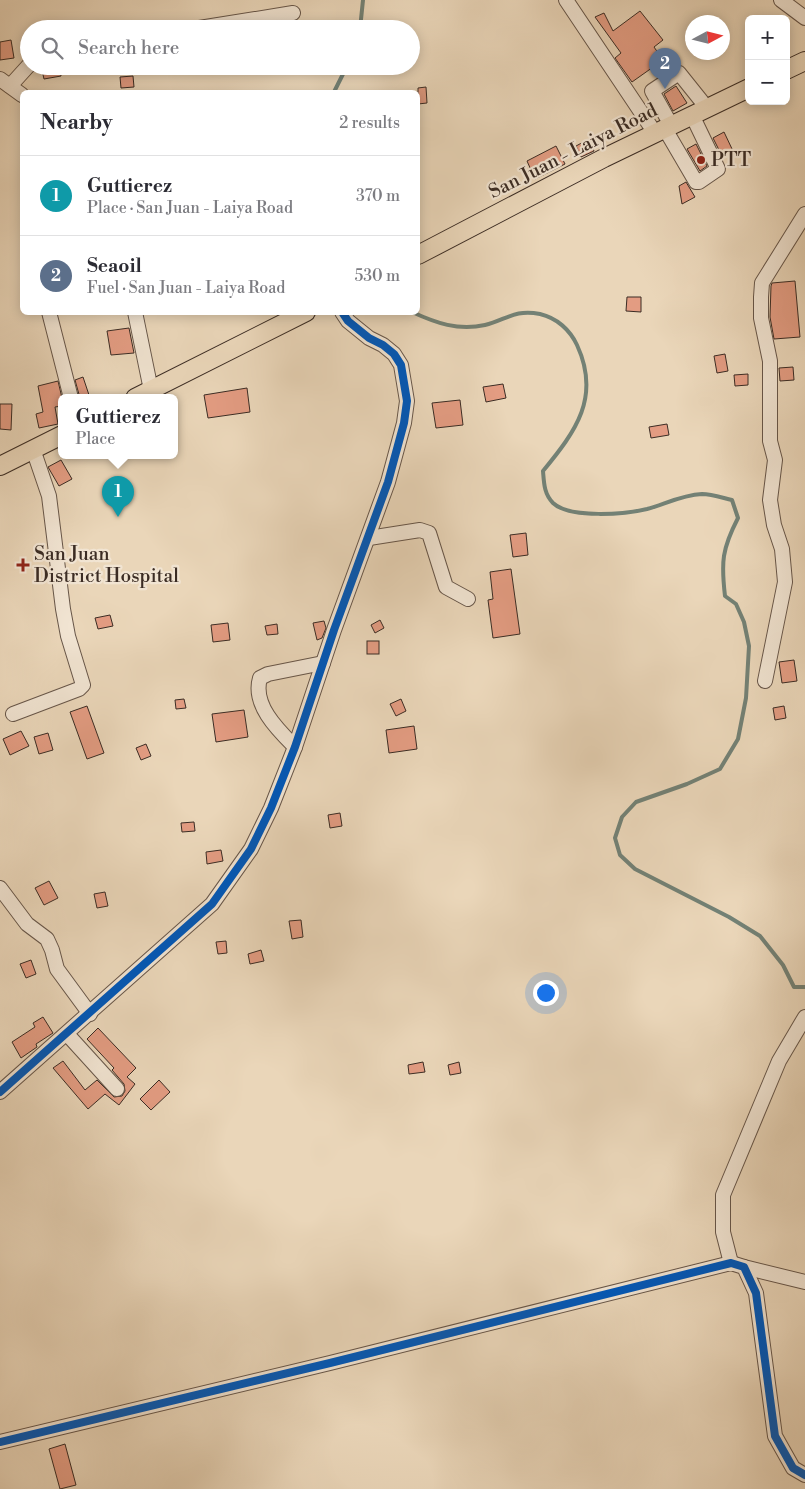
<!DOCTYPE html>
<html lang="en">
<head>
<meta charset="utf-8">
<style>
  body { margin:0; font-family:"Libre Bodoni",serif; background:#f2f2f3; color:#2b2b33 }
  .controls { position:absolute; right:15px; top:15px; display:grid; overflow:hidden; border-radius:8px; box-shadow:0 2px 12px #0003 }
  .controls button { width:45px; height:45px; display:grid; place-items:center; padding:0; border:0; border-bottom:1px solid #e1e1e2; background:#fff; color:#2b2b33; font:25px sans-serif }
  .compass { position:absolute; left:685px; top:15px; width:45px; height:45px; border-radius:50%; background:#fff; box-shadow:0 2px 12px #0003; rotate:83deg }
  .you { position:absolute; left:545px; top:992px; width:18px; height:18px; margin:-12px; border:4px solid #fff; border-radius:50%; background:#1a73e8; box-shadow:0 0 0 8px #1a73e833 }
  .badge { display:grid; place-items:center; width:32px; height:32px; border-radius:50%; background:#8f2418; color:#fff; font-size:16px; font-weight:700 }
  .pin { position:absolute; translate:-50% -41px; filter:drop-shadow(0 1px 2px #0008) }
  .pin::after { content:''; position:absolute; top:26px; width:18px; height:15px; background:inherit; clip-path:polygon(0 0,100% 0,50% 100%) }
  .popup { position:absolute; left:58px; top:394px; width:120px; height:65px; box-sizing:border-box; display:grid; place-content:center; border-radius:8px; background:#fff; filter:drop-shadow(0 1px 4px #0005); font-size:16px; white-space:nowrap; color:#7c7c81 }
  .popup b { font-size:19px; color:#2b2b33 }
  .popup::after { content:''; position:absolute; left:50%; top:100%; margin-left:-10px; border:10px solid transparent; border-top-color:#fff }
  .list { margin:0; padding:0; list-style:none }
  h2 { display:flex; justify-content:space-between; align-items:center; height:65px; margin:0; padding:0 20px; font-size:21px }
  h2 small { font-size:16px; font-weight:400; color:#7c7c81 }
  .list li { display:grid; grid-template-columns:32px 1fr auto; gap:15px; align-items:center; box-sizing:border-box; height:80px; padding:0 20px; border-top:1px solid #e1e1e2 }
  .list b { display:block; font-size:19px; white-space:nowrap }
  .list p { margin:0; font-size:16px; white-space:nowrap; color:#7c7c81 }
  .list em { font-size:16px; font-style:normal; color:#7c7c81 }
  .icon { flex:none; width:28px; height:28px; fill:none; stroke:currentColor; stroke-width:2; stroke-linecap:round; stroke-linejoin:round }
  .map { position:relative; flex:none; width:805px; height:1489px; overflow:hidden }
  .search { position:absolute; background:#fff; box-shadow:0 2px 12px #0003; left:20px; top:20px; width:400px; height:55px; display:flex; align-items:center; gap:12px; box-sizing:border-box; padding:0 18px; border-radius:28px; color:#7c7c81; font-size:19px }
  .panel { position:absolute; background:#fff; box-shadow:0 2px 12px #0003; left:20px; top:90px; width:400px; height:225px; border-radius:8px }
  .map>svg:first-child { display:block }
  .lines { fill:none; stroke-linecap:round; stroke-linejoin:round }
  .stream { stroke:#738175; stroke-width:4 }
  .building { fill:#e39c82; stroke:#3b2c24 }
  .minor-casing { stroke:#675649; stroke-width:16 }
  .major-casing { stroke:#3b2c24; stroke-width:20 }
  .minor { stroke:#f1e4d2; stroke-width:14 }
  .major { stroke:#ead6b9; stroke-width:18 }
  .cycleway-casing { stroke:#f1e4d2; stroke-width:11 }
  .cycleway { stroke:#0057b8; stroke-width:8 }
  .poi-dot { fill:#8f2418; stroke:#f1e4d2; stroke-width:2 }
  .labels { text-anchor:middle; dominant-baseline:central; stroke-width:4.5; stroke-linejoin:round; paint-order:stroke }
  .street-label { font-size:19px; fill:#3b2c24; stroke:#f1e4d2 }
  .poi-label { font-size:19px; fill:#3b2c24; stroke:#f1e4d2; text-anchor:start }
</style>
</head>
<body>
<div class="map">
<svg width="805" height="1489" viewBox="0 0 805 1489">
  <rect width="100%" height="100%" fill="#ead6b9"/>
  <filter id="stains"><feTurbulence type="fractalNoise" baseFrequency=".004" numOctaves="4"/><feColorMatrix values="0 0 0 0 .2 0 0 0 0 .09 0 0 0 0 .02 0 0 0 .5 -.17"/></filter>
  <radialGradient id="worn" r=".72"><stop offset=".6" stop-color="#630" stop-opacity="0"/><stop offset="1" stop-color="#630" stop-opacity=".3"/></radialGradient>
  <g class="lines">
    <!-- stream -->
    <g class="stream">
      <polyline points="360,29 363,0"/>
      <polyline points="334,92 347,66"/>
      <path d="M412,312C436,323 458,331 485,325C506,320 514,309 540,314C557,318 570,330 577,345C601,397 576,431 543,471C544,483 544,494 553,503C570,519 626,514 647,509C665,504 682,495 702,494C712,494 723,498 732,500L738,518C722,549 721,562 725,596L736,604L744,622L749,646L746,698L738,739L720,769L687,784L636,802L622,817L615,838L620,855L635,869L729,917L760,936L783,965L794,987H805"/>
    </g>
  </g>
  <!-- building -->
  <g class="building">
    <polygon points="640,11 663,40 654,47 663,60 632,82 615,58 621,53 595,17 604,13 613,31"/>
    <polygon points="11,40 14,58 0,60 0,42"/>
    <polygon points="41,66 60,66 61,76 44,79"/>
    <polygon points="133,76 134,87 121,88 120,77"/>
    <polygon points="676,86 687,103 673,111 664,94"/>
    <polygon points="426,87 427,103 418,104 418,88"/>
    <polygon points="724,132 733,151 722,156 713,138"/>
    <polygon points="589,139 594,151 581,157 576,146"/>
    <polygon points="696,144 707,166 700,171 687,149"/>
    <polygon points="556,146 565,164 535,179 527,161"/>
    <polygon points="686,182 695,197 682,204 679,186"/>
    <polygon points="795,281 800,337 774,339 770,317 771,286 772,283"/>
    <polygon points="627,297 641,297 641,312 626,311"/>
    <polygon points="129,328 134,353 111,355 107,331"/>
    <polygon points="725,354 728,371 717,373 714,356"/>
    <polygon points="793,367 794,380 780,381 779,368"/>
    <polygon points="748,374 748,385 735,386 734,375"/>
    <polygon points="83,377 90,398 80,398 75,380"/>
    <polygon points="58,381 62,398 62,406 55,407 58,424 39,428 36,414 43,412 38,386"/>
    <polygon points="503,384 506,398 486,402 483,387"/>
    <polygon points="247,388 250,412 208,418 204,395"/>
    <polygon points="460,400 463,425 436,428 432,403"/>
    <polygon points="0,404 12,404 11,430 0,429"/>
    <polygon points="667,424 669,435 651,438 649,427"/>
    <polygon points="61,460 72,479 59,486 48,467"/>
    <polygon points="526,533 528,555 513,557 510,535"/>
    <polygon points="511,569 520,634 493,638 488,600 493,599 490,572"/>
    <polygon points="110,615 113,626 98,629 95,618"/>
    <polygon points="380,620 384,628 375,633 371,625"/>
    <polygon points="324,621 326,628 322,638 317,640 313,623"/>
    <polygon points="228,623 230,640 213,642 211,625"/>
    <polygon points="277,624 278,634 267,635 265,626"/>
    <rect x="367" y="641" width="12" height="13"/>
    <polygon points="794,660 797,681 782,683 779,662"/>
    <polygon points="184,699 186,708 176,709 175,700"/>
    <polygon points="401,699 406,711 396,716 390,704"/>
    <polygon points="87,706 104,753 87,759 70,712"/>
    <polygon points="784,706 786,718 775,720 773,708"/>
    <polygon points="244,710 248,737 216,742 212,714"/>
    <polygon points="414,726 417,749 389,753 386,730"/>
    <polygon points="21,731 29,746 10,755 3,739"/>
    <polygon points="48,733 53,750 39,754 34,737"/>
    <polygon points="146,744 151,756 141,760 136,748"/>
    <polygon points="340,813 342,826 330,828 328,815"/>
    <polygon points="194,822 195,831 182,832 181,823"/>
    <polygon points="221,850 223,861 207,864 206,852"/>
    <polygon points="49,881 58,898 44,905 35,888"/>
    <polygon points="105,892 108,906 97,908 94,894"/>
    <polygon points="301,920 303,937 292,939 289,921"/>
    <polygon points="226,941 227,953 218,954 216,942"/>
    <polygon points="261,950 264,961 250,964 248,954"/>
    <polygon points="31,960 36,974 26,978 20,964"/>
    <polygon points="43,1017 53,1033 36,1044 37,1047 21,1058 12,1042 35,1027 33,1023"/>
    <polygon points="98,1028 136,1068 127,1077 135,1084 119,1105 105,1094 88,1109 53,1068 63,1061 85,1090 97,1080 114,1097 122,1096 125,1091 124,1084 112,1070 114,1068 87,1039"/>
    <polygon points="423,1062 425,1072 409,1074 408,1065"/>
    <polygon points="459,1062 461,1073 450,1075 448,1065"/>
    <polygon points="159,1080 170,1092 151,1110 140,1099"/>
    <polygon points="65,1444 76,1485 60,1489 49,1449"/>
  </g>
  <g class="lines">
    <!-- minor casing -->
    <g class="minor-casing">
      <g id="minor">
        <polyline points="566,0 655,133"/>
        <polyline points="781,0 805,18"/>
        <polyline points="193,29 293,13"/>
        <polyline points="0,79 22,95"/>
        <polyline points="10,86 29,65"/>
        <polyline points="671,125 652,91 679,73 707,108"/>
        <polyline points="665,129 696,182 699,182 718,169 692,115"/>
        <polyline points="49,312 71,398"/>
        <polyline points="135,312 151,390"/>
        <polyline points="369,538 420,530 429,533 446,587 468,599"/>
        <polyline points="765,681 785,582 782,549 774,525 770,500 775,460 770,441 770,361 761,318 761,297 762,283 805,214"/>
        <polyline points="13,714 79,689 83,685 68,636 63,609 49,496 33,449"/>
        <path d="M295,747C278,730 252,705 260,678L268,674L323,663"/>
        <polyline points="0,888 27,924 47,939 52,950 57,969 90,1014"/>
        <polyline points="67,1034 117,1089"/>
        <polyline points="0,1092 212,904 251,849 271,808 295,747 334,630 388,482 404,423 407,401 401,365 394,354 383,345 369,338 348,321 342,312"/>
        <polyline points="731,1263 723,1232 723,1195 779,1061 805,1017"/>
        <polyline points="744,1267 805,1282"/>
        <polyline points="0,1442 330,1363 731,1263 744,1267 756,1293 775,1436 793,1468 805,1475"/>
      </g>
    </g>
    <!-- major casing -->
    <g class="major-casing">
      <g id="major">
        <polyline points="786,70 805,61"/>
        <polyline points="418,255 604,158 749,88"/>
        <polyline points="135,398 306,312"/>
        <polyline points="0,466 62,435"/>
      </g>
    </g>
    <!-- minor -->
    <use href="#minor" class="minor"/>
    <!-- major -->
    <use href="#major" class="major"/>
    <!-- cycleway casing -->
    <g class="cycleway-casing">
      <g id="cycleway">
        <polyline points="0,1092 212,904 251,849 271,808 295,747 334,630 388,482 404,423 407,401 401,365 394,354 383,345 369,338 348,321 342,312"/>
        <polyline points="0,1442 330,1363 731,1263 744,1267 756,1293 775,1436 793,1468 805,1475"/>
      </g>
    </g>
    <!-- cycleway -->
    <use href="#cycleway" class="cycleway"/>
  </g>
  <!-- markers -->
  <g class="poi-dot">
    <circle cx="701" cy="160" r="5"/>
    <path d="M20.5 557.5h5v5h5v5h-5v5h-5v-5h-5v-5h5z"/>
  </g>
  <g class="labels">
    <!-- street labels -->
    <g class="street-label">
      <text transform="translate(573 151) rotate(-27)">San Juan - Laiya Road</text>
    </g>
    <!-- poi labels -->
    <g class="poi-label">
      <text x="711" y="160">PTT</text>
      <text x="34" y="554">San Juan<tspan x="34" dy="22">District Hospital</tspan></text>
    </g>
  </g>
  <rect width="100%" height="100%" filter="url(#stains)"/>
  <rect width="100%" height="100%" fill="url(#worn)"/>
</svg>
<div class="controls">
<button>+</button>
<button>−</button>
</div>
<svg class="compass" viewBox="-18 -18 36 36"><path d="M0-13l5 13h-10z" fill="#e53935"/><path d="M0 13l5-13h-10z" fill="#7c7c81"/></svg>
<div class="you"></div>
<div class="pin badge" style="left:118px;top:517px;background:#0f9aa8">1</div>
<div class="popup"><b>Guttierez</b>Place</div>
<div class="pin badge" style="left:665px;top:89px;background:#5c6f8a">2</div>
<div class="search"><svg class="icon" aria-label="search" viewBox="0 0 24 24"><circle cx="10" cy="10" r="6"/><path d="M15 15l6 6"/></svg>Search here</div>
<section class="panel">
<h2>Nearby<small>2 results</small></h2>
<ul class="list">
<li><span class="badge" style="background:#0f9aa8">1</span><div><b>Guttierez</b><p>Place · San Juan - Laiya Road</p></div><em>370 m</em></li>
<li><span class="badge" style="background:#5c6f8a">2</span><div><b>Seaoil</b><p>Fuel · San Juan - Laiya Road</p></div><em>530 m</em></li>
</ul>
</section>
</div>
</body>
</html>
